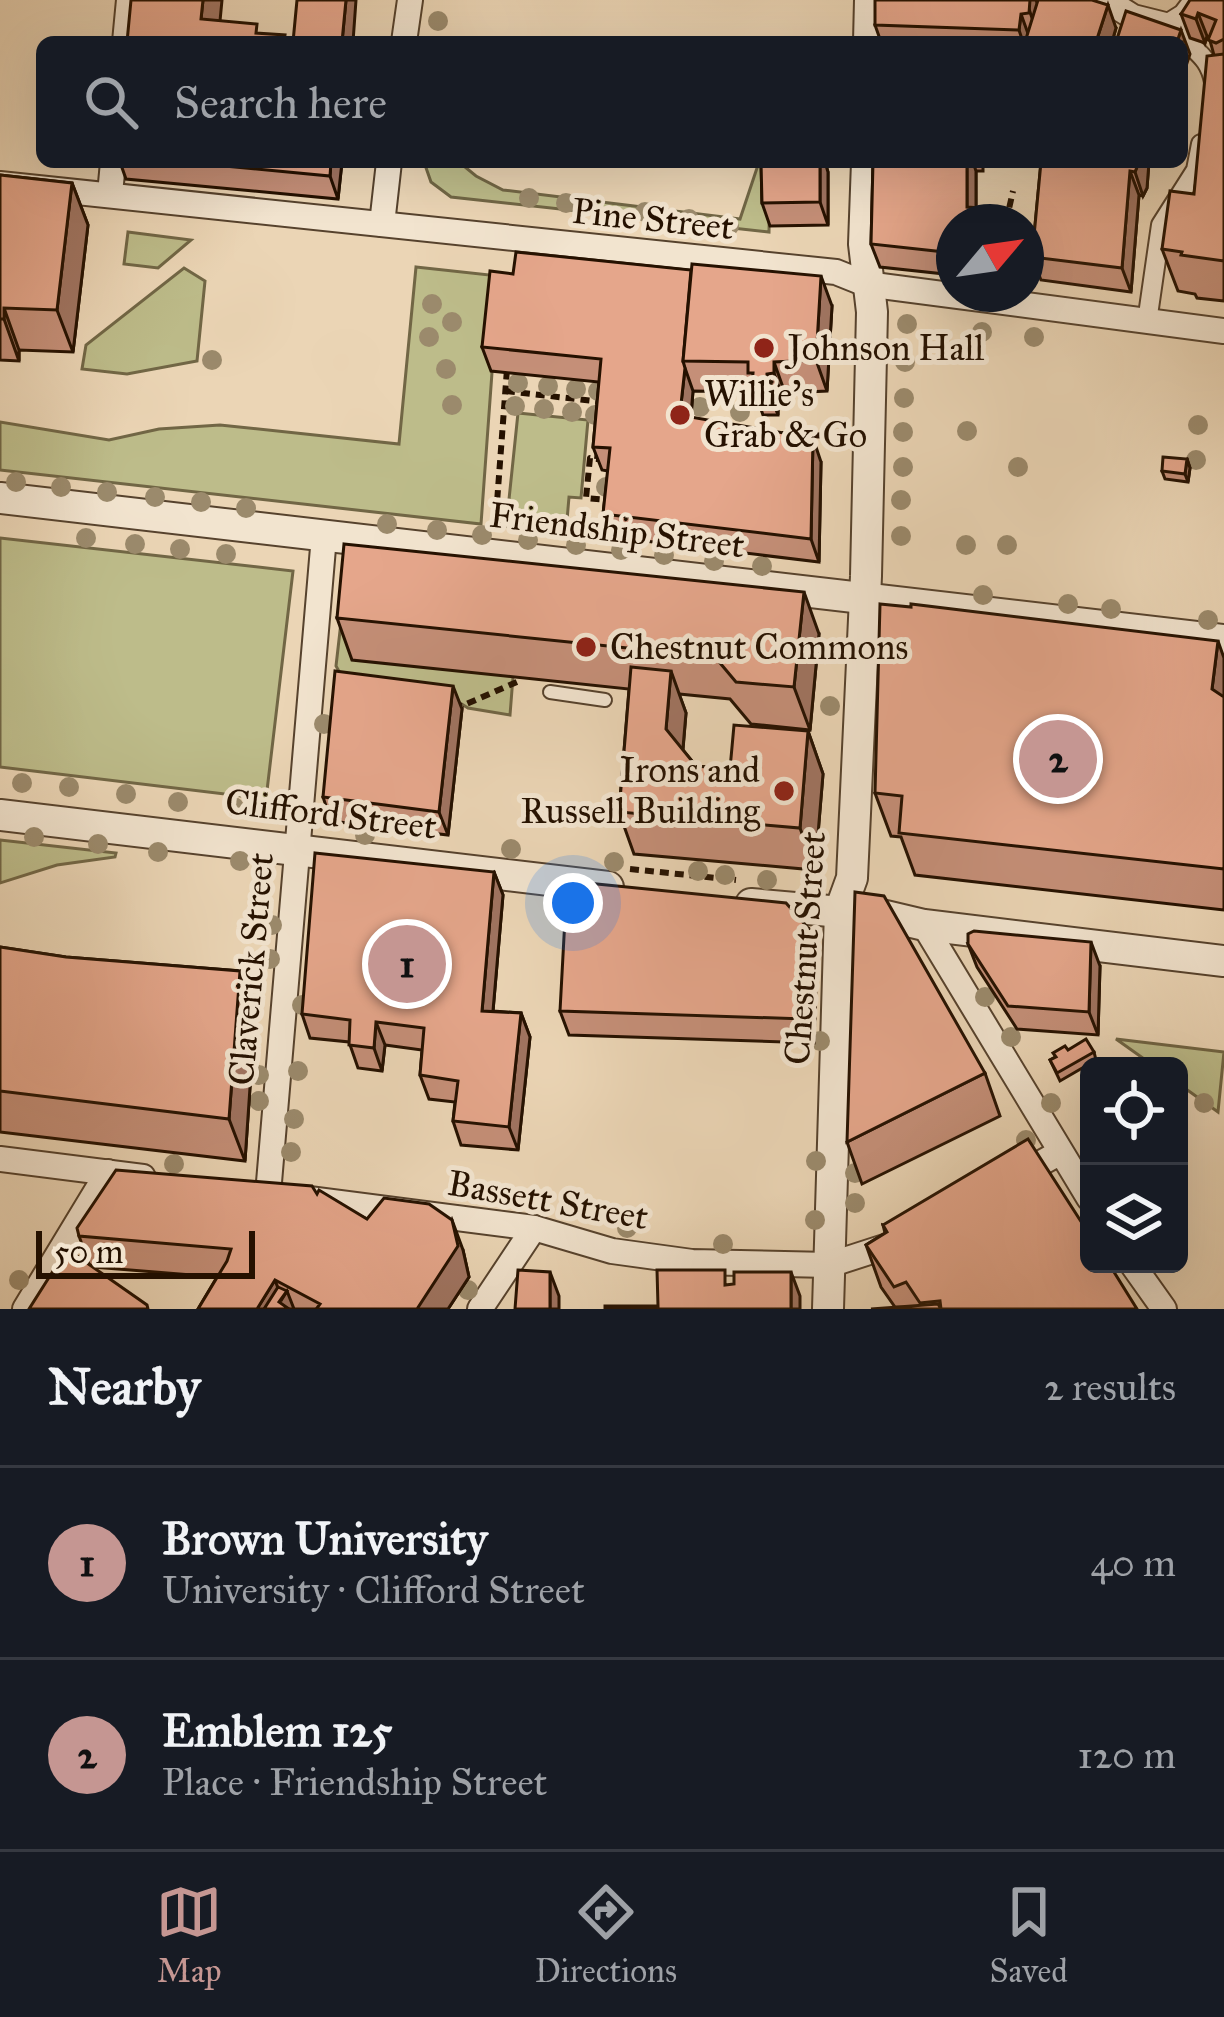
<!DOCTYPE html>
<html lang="en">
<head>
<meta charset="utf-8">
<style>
  body { margin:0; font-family:"IM FELL Great Primer",serif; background:#242831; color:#f1f3f6 }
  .controls { position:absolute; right:36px; bottom:36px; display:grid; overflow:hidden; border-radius:18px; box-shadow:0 12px 48px #0002 }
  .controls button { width:108px; height:108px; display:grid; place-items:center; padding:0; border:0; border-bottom:3px solid #363941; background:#171b24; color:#f1f3f6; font:60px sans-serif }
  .compass { position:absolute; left:936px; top:204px; width:108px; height:108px; border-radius:50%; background:#171b24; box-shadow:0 12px 48px #0002; rotate:61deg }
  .scale { position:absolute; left:36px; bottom:30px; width:219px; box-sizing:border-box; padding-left:12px; border:6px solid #251100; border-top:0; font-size:33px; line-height:42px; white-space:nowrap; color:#251100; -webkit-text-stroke:9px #f2e4cf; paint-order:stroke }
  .you { position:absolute; left:573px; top:903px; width:42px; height:42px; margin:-30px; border:9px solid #fff; border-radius:50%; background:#1a73e8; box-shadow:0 0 0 18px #1a73e833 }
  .badge { display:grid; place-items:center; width:78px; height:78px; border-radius:50%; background:#c59692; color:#111; font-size:39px; font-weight:700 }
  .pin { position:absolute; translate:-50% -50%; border:6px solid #fff; box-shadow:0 3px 12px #0006 }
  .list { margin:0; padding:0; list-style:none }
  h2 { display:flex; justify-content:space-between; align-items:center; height:156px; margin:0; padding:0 48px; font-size:51px }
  h2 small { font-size:39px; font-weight:400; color:#9ea1a6 }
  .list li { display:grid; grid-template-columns:78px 1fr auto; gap:36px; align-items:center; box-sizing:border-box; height:192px; padding:0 48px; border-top:3px solid #363941 }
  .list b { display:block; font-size:45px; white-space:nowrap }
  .list p { margin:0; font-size:39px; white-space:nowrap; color:#9ea1a6 }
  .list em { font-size:39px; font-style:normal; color:#9ea1a6 }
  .icon { flex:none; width:66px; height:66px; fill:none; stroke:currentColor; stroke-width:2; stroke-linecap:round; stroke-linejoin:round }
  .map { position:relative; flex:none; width:1224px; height:1309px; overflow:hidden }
  .search { position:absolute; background:#171b24; box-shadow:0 12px 48px #0002; left:36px; right:36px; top:36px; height:132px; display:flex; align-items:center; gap:30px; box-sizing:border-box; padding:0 42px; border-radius:18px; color:#9ea1a6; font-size:45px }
  .sheet { height:540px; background:#171b24 }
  nav { display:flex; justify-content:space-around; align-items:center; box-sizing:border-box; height:168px; border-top:3px solid #363941; background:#171b24; font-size:33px; color:#9ea1a6 }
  nav a { display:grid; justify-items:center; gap:6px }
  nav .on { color:#c59692 }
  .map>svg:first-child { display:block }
  .grass { fill:#bdbc8a; stroke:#716645; stroke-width:3 }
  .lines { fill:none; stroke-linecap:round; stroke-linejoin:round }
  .service-casing { stroke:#56422d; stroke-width:16 }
  .pedestrian-casing { stroke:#56422d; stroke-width:22 }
  .minor-casing { stroke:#56422d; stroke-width:28 }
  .tertiary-casing { stroke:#56422d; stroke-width:34 }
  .path { stroke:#251100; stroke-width:6; stroke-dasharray:9 6; stroke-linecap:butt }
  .service { stroke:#f2e4cf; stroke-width:12 }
  .pedestrian { stroke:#f2e4cf; stroke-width:18 }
  .minor { stroke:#f2e4cf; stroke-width:24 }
  .tertiary { stroke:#f2e4cf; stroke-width:30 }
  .tree { fill:#9b8a6c }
  .wall { fill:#c58f78; stroke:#251100; stroke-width:3 }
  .shaded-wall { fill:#a07461; stroke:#251100; stroke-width:3 }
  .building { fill:#e5a68b; stroke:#251100; stroke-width:3 }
  .poi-dot { fill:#8f2418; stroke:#f2e4cf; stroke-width:4.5 }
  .labels { text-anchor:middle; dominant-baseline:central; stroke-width:10; stroke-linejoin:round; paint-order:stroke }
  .street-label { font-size:36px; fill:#251100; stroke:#f2e4cf }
  .poi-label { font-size:36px; fill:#251100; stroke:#f2e4cf; text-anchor:start }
</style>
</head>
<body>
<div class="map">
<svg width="1224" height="1309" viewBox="0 0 1224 1309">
  <rect width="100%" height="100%" fill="#ebd5b5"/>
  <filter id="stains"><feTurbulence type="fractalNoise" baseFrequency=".00167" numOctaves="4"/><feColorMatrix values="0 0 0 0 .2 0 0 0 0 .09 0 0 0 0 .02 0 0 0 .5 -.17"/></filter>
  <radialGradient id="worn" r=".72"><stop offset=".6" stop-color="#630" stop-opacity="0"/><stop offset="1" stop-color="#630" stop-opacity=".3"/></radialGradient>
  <!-- grass -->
  <g class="grass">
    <polygon points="424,162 459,162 476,176 503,190 740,219 759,162 770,162 769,232 451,197 431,182"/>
    <polygon points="128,232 191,240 158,268 124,264"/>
    <polygon points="416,267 499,276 481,524 0,470 0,422 109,440 159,429 220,425 399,444"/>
    <polygon points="184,268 205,281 197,361 127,374 82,369 86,345"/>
    <polygon points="518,413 588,420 581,498 569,497 566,532 500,526 501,510 508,509"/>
    <polygon points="0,538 293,571 266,799 0,767"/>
    <polygon points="344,596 513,677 510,715 468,708 460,703 350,691 336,666"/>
    <polygon points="0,840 116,853 115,857 57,865 0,883"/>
    <polygon points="1116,1039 1224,1052 1218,1112 1179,1084 1179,1066 1154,1066"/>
  </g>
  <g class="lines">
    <!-- service casing -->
    <g class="service-casing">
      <polyline id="service" points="550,692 605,700"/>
    </g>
    <!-- pedestrian casing -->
    <g class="pedestrian-casing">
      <g id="pedestrian">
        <path d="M1177,23C1184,50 1208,49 1214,82"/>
        <polyline points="1147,322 1161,225 1196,170 1201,144"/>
      </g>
    </g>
    <!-- minor casing -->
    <g class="minor-casing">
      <g id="minor">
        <polyline points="1106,0 1133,17 1169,26 1185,16 1197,0"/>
        <polyline points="125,42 129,0"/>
        <polyline points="404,42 410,0"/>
        <polyline points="0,184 836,272 866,284 1224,331"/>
        <polyline points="110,194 113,162"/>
        <polyline points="382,224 389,162"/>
        <polyline points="924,925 1089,1198"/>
        <polyline points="0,1159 143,1177"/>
        <polyline points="1014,1178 1059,1153"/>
        <polyline points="268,1194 324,536"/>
        <polyline points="309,1199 534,1228 612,1251 692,1262 829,1265 900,1242"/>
        <polyline points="1132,1264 1164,1309"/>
        <polyline points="25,1309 108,1172"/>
        <polyline points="480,1309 534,1228"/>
      </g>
    </g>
    <!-- tertiary casing -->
    <g class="tertiary-casing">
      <g id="tertiary">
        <polyline points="869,42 870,0"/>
        <polyline points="0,498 1224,640"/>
        <polyline points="0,815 608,887"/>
        <polyline points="751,904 886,916 924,925 1224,961"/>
        <polyline points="828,1309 840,911 852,878 866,576 872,312 864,244 867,162"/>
      </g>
    </g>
    <!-- path -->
    <g class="path">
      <polyline points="1006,222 1013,191"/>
      <polyline points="506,391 602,402"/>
      <polyline points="782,434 831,436"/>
      <polyline points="598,451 597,459 590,458 586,498 608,500"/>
      <polyline points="495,529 507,369"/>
      <polyline points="453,705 462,706 519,681"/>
      <polyline points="630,869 736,880"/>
    </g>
    <!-- service -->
    <use href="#service" class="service"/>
    <!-- pedestrian -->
    <use href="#pedestrian" class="pedestrian"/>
    <!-- minor -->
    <use href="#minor" class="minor"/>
    <!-- tertiary -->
    <use href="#tertiary" class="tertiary"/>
  </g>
  <!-- trees -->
  <g class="tree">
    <circle cx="438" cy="21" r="10"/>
    <circle cx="529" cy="198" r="10"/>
    <circle cx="566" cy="203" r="10"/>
    <circle cx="645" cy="212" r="10"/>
    <circle cx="689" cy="219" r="10"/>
    <circle cx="729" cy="226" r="10"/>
    <circle cx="432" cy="304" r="10"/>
    <circle cx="452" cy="322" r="10"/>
    <circle cx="907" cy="324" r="10"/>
    <circle cx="982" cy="332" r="10"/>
    <circle cx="429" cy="337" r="10"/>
    <circle cx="1034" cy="337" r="10"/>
    <circle cx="212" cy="360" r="10"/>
    <circle cx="905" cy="362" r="10"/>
    <circle cx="446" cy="369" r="10"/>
    <circle cx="518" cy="383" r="10"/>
    <circle cx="548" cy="386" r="10"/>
    <circle cx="576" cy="389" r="10"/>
    <circle cx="598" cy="391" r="10"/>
    <circle cx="904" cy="398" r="10"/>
    <circle cx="452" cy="405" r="10"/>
    <circle cx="515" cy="406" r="10"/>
    <circle cx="700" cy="407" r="10"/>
    <circle cx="544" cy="409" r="10"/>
    <circle cx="572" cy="412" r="10"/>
    <circle cx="740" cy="412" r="10"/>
    <circle cx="595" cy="415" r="10"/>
    <circle cx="1198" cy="425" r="10"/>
    <circle cx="967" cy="431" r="10"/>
    <circle cx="903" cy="432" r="10"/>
    <circle cx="1196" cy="460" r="10"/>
    <circle cx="903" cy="467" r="10"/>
    <circle cx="1018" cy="467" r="10"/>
    <circle cx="16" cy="482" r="10"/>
    <circle cx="61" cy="487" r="10"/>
    <circle cx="606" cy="487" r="10"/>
    <circle cx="107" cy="492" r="10"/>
    <circle cx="155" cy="497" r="10"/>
    <circle cx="901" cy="500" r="10"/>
    <circle cx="201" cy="502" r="10"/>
    <circle cx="246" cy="508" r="10"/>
    <circle cx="387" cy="524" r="10"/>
    <circle cx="437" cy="530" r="10"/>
    <circle cx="482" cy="535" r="10"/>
    <circle cx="901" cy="536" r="10"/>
    <circle cx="86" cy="538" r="10"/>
    <circle cx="528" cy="540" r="10"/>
    <circle cx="135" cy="544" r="10"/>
    <circle cx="576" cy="545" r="10"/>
    <circle cx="966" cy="545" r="10"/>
    <circle cx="1007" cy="545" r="10"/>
    <circle cx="180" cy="549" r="10"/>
    <circle cx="621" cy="550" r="10"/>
    <circle cx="226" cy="554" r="10"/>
    <circle cx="664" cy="555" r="10"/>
    <circle cx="714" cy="561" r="10"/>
    <circle cx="762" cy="566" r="10"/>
    <circle cx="983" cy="595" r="10"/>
    <circle cx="1068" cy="604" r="10"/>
    <circle cx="1111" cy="609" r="10"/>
    <circle cx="1208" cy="620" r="10"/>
    <circle cx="830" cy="706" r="10"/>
    <circle cx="324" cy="724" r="10"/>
    <circle cx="22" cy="783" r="10"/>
    <circle cx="69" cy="787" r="10"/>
    <circle cx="126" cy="794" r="10"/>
    <circle cx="178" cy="802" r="10"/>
    <circle cx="234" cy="807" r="10"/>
    <circle cx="365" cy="835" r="10"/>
    <circle cx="34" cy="837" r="10"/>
    <circle cx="98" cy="844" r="10"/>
    <circle cx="511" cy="849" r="10"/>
    <circle cx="158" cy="852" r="10"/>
    <circle cx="240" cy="861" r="10"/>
    <circle cx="614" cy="862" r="10"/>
    <circle cx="698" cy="871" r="10"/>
    <circle cx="725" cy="875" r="10"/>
    <circle cx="767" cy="880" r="10"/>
    <circle cx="272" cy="925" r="10"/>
    <circle cx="270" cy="959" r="10"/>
    <circle cx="985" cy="997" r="10"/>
    <circle cx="302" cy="1005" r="10"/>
    <circle cx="1011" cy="1037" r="10"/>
    <circle cx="820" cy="1041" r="10"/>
    <circle cx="298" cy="1071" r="10"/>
    <circle cx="259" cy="1075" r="10"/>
    <circle cx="259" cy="1101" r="10"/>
    <circle cx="1051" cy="1103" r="10"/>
    <circle cx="1204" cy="1103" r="10"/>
    <circle cx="294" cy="1119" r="10"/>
    <circle cx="1026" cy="1140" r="10"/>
    <circle cx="291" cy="1152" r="10"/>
    <circle cx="816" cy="1161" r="10"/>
    <circle cx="174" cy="1164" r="10"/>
    <circle cx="855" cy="1173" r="10"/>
    <circle cx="855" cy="1203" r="10"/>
    <circle cx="815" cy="1220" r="10"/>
    <circle cx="627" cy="1228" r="10"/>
    <circle cx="723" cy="1244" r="10"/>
    <circle cx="19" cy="1280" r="10"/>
    <circle cx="468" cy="1290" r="10"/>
  </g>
  <!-- wall -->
  <g class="wall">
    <polygon points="1036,0 1037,2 1116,28 1112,42 881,42 875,25"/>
    <polygon points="1224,0 1224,301 1197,298 1195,294 1178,291 1162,249 1194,194 1214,55 1209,37 1207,36 1205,43 1190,38 1181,14"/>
    <polygon points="120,162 342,162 338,199 126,179"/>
    <polygon points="761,162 825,162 828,172 828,225 770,226 762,203"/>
    <polygon points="873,162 983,162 983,171 976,171 976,208 954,222 954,275 880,267 871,244"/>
    <polygon points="1041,162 1149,162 1147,188 1143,196 1139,195 1131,292 1041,280 1032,257"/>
    <polygon points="0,175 72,183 88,225 73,352 19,350 19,361 0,360"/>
    <polygon points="832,306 827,391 785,393 785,404 778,404 778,415 763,415 755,392 693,391 691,417 821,462 819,562 612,537 603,514 608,471 602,470 593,447 599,382 491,371 482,347"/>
    <polygon points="1187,459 1190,468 1188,482 1165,479 1162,471"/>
    <polygon points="337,618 819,634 810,730 751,724 730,699 679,694 686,713 683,750 696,766 730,769 808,731 823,774 815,870 634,854 619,812 629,689 352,660"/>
    <polygon points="1224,658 1224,910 915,875 901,837 891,836 875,793"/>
    <polygon points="462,709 448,835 331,821 323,797"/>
    <polygon points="494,872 503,895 493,1011 521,1013 530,1037 518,1150 461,1145 453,1121 455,1102 429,1099 420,1075 422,1050 385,1045 382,1071 358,1068 349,1042 310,1038 302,1014"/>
    <polygon points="809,929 817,953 814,1043 569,1035 560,1011"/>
    <polygon points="968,944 1100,966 1098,1035 1017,1029 977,967"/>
    <polygon points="0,947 66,957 240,971 255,1014 245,1161 0,1132"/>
    <polygon points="1068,1050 1094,1052 1096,1060 1060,1081 1050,1060"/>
    <polygon points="985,1073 1000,1116 862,1184 847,1142"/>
    <polygon points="317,1194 367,1219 463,1250 469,1277 448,1309 198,1309 217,1277 93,1267 89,1264 79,1236"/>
    <polygon points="883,1225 1137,1309 895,1307 881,1287 866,1245 885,1233"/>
  </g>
  <!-- shaded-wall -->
  <g class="shaded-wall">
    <polygon points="203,0 222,0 218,42 201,19"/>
    <polygon points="346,0 356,0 353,42 342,42"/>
    <polygon points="1026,0 1036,0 1042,15 1040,42"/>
    <polygon points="1108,5 1116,28 1112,42 1096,42"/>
    <polygon points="1198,13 1207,36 1205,43 1196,19"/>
    <polygon points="1021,14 1031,42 1023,42 1019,30"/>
    <polygon points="1181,30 1190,54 1182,78 1182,42 1177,42"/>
    <polygon points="331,162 342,162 338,199 330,176"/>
    <polygon points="820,162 825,162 828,172 828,225 820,202"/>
    <polygon points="967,162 973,162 976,171 976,222 967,207"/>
    <polygon points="1139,162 1149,162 1147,188 1143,196 1135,172"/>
    <polygon points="1130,171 1139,195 1131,292 1122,268"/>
    <polygon points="72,183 88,225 73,352 57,310"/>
    <polygon points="821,276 832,306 827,391 816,360"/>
    <polygon points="4,308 19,350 19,361 4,319"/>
    <polygon points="774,362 785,393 785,404 774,373"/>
    <polygon points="685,368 693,391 690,427 681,404"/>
    <polygon points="767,374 778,404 778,415 767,385"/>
    <polygon points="813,438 821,462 819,562 811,539"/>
    <polygon points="1187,459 1190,468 1188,482 1185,474"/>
    <polygon points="804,592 819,634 810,730 794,687"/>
    <polygon points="1218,641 1224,658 1224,722 1212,689"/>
    <polygon points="671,671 686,713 681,771 666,729"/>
    <polygon points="453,686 462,709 448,835 439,812"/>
    <polygon points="808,731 823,774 815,870 800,828"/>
    <polygon points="494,872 503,895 491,1034 482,1011"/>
    <polygon points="809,929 817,953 814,1043 805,1019"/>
    <polygon points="1091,942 1100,966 1098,1035 1089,1012"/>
    <polygon points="240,971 255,1014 245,1161 229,1119"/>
    <polygon points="521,1013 530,1037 518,1150 509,1127"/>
    <polygon points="376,1022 385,1045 382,1071 374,1048"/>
    <polygon points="452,1220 463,1250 469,1277 448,1309 417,1309"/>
    <polygon points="550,1272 559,1296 559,1309 550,1309"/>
    <polygon points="791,1272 800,1296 800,1309 791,1309"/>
    <polygon points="275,1280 282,1299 287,1291 294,1309 257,1309"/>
  </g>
  <!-- building -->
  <g class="building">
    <polygon points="131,0 203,0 201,19 257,24 256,33 285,35 284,42 127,42"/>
    <polygon points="297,0 346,0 342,42 293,42"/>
    <polygon points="875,0 1030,0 1029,13 1021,14 1019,30 875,25"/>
    <polygon points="1038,0 1092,0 1108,5 1096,42 1025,42"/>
    <polygon points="1190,0 1224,0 1224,39 1216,43 1208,40 1216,20 1198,13 1196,19 1181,14"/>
    <polygon points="1126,11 1181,30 1177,42 1116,42"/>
    <polygon points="1224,54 1224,261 1181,255 1182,252 1162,249 1170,191 1194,194 1207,56"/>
    <polygon points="182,162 331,162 330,176"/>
    <polygon points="761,162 820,162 820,202 762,203"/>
    <polygon points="873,162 967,162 967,207 980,208 980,222 954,222 954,253 871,244"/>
    <polygon points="1041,162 1139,162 1135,172 1130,171 1122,268 1032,257"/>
    <polygon points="0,175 72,183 57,310 4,308 4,319 0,319"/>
    <polygon points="516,252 691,270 683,361 685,368 681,404 690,417 813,438 811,539 603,514 610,448 593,447 601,359 482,347 490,271 513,274"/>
    <polygon points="692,264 821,276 816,360 774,362 774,373 767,374 767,385 752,385 753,373 748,373 748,362 683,361"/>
    <polygon points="1163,457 1187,459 1185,474 1162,471"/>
    <polygon points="344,544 804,592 794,687 736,682 715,657 337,618"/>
    <polygon points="880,604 911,607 911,604 1218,641 1212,689 1224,697 1224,869 899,833 902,796 875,793"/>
    <polygon points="631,667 671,671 666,729 696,766 730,769 734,725 808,731 800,828 619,812"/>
    <polygon points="335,671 453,686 439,812 323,797"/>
    <polygon points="315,853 494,872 482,1011 521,1013 509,1127 453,1121 458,1081 420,1075 424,1028 376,1022 374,1048 349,1045 350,1020 302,1014"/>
    <polygon points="567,881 786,903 809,929 805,1019 560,1011"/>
    <polygon points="855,892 884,896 985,1073 847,1142"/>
    <polygon points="974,931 1091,942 1089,1012 1008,1006 968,944 968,934"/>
    <polygon points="0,947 66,957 240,971 229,1119 0,1091"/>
    <polygon points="1086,1039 1094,1052 1057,1073 1050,1060 1056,1057 1053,1053 1065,1046 1068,1050"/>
    <polygon points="1028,1139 1089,1234 1089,1264 1109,1264 1137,1309 941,1309 940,1301 920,1303 906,1282 894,1287 866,1245 887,1232 883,1225"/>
    <polygon points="116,1170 312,1186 317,1194 319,1190 367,1219 384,1198 429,1204 452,1220 458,1246 417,1309 319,1309 317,1308 320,1304 275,1280 257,1309 198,1309 227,1261 231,1249 79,1236 77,1228"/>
    <polygon points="67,1249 147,1305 148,1309 29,1309"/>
    <polygon points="518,1270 550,1272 550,1309 515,1309"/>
    <polygon points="657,1270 725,1270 725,1285 734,1284 734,1272 791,1272 791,1309 605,1309 605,1306 658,1306"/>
    <polygon points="278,1287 287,1291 279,1302 289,1309 264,1309"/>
    <polygon points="938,1304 941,1309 871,1309"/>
  </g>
  <!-- markers -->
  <g class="poi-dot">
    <circle cx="764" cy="348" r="12"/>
    <circle cx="680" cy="415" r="12"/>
    <circle cx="586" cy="647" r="12"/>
    <circle cx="784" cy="791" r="12"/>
  </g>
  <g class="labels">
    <!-- street labels -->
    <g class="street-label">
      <text transform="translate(653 219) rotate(6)">Pine Street</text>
      <text transform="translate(617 530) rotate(7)">Friendship Street</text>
      <text transform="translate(331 814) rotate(7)">Clifford Street</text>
      <text transform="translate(805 948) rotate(-86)">Chestnut Street</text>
      <text transform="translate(251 969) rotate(-85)">Claverick Street</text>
      <text transform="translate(548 1200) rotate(10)">Bassett Street</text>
    </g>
    <!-- poi labels -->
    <g class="poi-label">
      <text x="788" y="348">Johnson Hall</text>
      <text x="704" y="394">Willie's<tspan x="704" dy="41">Grab &amp; Go</tspan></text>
      <text x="610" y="647">Chestnut Commons</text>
      <text x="760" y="770" text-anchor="end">Irons and<tspan x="760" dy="41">Russell Building</tspan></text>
    </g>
  </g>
  <rect width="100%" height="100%" filter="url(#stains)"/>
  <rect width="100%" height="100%" fill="url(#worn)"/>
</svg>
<div class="controls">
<button><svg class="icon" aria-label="locate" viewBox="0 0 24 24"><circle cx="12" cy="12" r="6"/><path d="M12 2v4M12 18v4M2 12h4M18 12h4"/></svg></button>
<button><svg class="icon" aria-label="layers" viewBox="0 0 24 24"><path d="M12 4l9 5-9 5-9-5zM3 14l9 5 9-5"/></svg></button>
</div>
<svg class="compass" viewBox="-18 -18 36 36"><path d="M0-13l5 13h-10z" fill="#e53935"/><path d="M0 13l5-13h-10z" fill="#9ea1a6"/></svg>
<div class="scale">50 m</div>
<div class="you"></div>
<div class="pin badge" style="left:407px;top:964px">1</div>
<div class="pin badge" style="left:1058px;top:759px">2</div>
<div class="search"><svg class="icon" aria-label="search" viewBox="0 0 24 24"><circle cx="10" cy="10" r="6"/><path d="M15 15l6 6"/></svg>Search here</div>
</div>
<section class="sheet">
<h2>Nearby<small>2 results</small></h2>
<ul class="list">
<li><span class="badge">1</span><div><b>Brown University</b><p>University · Clifford Street</p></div><em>40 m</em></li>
<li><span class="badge">2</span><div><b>Emblem 125</b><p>Place · Friendship Street</p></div><em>120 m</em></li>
</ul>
</section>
<nav>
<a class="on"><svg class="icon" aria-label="map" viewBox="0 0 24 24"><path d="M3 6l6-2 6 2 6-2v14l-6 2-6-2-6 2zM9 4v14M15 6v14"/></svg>Map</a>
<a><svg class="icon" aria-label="directions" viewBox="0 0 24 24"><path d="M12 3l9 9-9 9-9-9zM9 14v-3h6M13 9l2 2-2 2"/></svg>Directions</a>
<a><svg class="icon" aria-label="saved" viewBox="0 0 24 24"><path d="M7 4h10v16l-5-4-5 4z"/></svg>Saved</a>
</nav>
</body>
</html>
